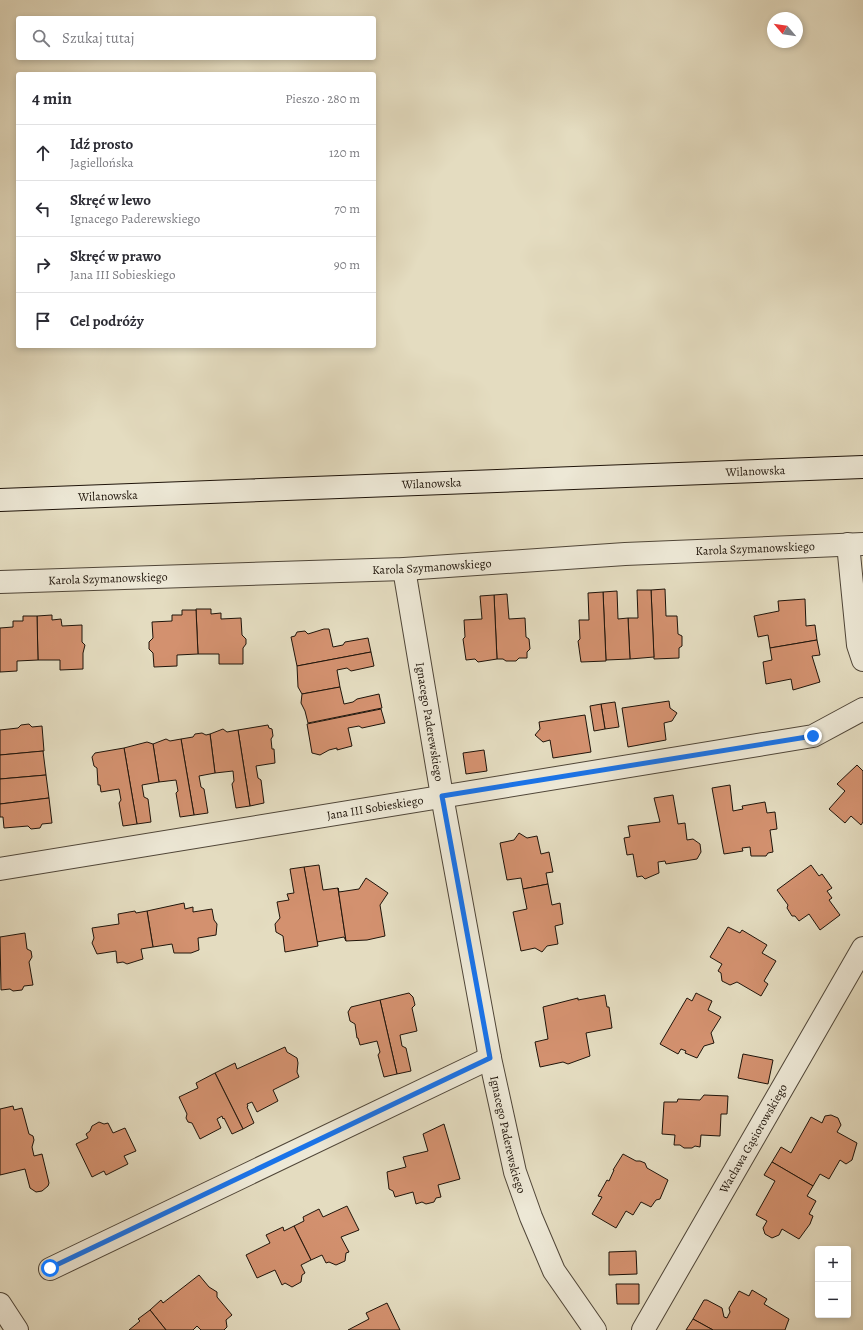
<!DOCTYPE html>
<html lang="pl">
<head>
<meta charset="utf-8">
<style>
  body { margin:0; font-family:Alegreya,serif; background:#f7f7f7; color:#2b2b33 }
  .controls { position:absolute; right:12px; bottom:12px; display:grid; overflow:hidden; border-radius:4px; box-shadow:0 2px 6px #0003 }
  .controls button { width:36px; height:36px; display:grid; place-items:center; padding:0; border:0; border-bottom:1px solid #e1e1e2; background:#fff; color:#2b2b33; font:20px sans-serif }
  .compass { position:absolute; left:767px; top:12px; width:36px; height:36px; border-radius:50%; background:#fff; box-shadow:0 2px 6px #0003; rotate:299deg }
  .stop { position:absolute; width:12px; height:12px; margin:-9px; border:3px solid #1a73e8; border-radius:50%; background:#fff }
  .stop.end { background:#1a73e8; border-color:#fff; box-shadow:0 1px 4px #0008 }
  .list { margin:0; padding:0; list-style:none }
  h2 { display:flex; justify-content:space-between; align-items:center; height:52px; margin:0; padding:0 16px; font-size:17px }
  h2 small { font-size:13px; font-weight:400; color:#7c7c81 }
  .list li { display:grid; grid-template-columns:26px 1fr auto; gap:12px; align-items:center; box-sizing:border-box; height:56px; padding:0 16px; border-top:1px solid #e1e1e2 }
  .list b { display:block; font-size:15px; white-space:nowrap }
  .list p { margin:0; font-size:13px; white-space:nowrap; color:#7c7c81 }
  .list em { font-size:13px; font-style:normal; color:#7c7c81 }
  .icon { flex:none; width:22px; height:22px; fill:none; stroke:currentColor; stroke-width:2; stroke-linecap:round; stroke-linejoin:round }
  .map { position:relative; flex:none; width:863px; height:1330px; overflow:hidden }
  .search { position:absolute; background:#fff; box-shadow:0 2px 6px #0003; left:16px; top:16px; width:360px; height:44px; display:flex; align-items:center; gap:10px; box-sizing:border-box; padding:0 14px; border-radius:4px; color:#7c7c81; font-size:15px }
  .panel { position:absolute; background:#fff; box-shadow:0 2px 6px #0003; left:16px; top:72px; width:360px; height:276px; border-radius:4px }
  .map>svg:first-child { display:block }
  .building { fill:#d3916f; stroke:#1f140a }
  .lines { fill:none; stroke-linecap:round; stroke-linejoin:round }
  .minor-casing { stroke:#504638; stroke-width:24 }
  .secondary-casing { stroke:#1f140a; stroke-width:24 }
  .minor { stroke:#ede8d6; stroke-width:22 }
  .secondary { stroke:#ede8d6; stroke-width:22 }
  .route { stroke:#1a73e8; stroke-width:5 }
  .labels { text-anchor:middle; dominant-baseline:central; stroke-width:3.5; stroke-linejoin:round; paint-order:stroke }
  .street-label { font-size:12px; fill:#1f140a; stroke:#ede8d6 }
</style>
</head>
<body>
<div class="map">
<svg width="863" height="1330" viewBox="0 0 863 1330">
  <rect width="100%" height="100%" fill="#e4dcc0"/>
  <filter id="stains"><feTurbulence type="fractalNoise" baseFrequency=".005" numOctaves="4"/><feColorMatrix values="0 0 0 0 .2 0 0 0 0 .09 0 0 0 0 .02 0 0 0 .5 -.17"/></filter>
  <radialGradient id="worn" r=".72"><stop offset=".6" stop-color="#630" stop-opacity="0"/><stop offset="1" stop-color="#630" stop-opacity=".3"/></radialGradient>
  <!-- building -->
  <g class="building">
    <polygon points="665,589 666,616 677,616 678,634 682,636 682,646 679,648 679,658 654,659 651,590"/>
    <polygon points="637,590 651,590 654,657 630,659 628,618 638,618"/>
    <polygon points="617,591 618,619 628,618 630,659 606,660 603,592"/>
    <polygon points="603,592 606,661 581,662 578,641 580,639 579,620 589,620 588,593"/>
    <polygon points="507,594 509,619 525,618 526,637 529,639 530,649 527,652 527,658 519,658 516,661 506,661 503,659 497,659 494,595"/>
    <polygon points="494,595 497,659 478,662 475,659 466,660 463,639 465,637 464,620 482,619 480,596"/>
    <polygon points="805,599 806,626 815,625 817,640 770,648 768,635 758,637 754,616 779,611 778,601"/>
    <polygon points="196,609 211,609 211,614 221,613 221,619 241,618 242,635 246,639 246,644 243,648 243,664 219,664 219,654 198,654"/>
    <polygon points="182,610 196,610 198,654 177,655 177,666 154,667 153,653 149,649 149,642 153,638 152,622 172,621 172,615 182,615"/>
    <polygon points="52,615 52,620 61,619 62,626 82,625 82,642 85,645 83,653 83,669 60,670 60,660 38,660 37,616"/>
    <polygon points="23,616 37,616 38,660 17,661 17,671 0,672 0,628 13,627 13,621 23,621"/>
    <polygon points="324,629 329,629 333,647 343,645 345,642 368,638 371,652 297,666 291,637 295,636 297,632 305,631 308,634"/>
    <polygon points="817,640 820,655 812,656 820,682 793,690 791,679 766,684 763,662 772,660 770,648"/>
    <polygon points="371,652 374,666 351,671 347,668 337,670 340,687 302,694 298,687 297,666"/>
    <polygon points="340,687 344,704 353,702 357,699 379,694 382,708 308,723 305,711 301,703 302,694"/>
    <polygon points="669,701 670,708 677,713 672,721 664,723 666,740 628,747 622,708"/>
    <polygon points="615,702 619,727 605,729 601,704"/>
    <polygon points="601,704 605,729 594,731 590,706"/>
    <polygon points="381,709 385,723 362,728 359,726 348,728 352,746 337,750 337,748 329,750 320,755 312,753 307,724"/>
    <polygon points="585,715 591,752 553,758 550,740 543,742 535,735 540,729 539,722"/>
    <polygon points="29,724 32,727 42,726 44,751 0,755 0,730 18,728 21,725"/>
    <polygon points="268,725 269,728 272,729 273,736 271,739 272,749 274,749 275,763 256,766 258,778 261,780 264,803 250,806 238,730"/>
    <polygon points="223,729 227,732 238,730 250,806 236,808 232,784 234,781 233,771 215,773 210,734"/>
    <polygon points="202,733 206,735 210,734 215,773 199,776 201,787 204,789 208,813 194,815 181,739 193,737 195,734"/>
    <polygon points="166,739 170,741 181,739 194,815 180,817 176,793 178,791 176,780 159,782 153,744"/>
    <polygon points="147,742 153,744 159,782 142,785 144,797 148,799 151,822 137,824 124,748"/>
    <polygon points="124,748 137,824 123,826 119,803 121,800 119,789 101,792 100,785 98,785 97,768 94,766 92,757 95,753"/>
    <polygon points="484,750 487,771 466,774 463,753"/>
    <polygon points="43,751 46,775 0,779 0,755"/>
    <polygon points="857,765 863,771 863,822 861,825 851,816 845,823 829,809 845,791 837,784"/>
    <polygon points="46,775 49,798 0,804 0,779"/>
    <polygon points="730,785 733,811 743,809 742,806 765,802 767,813 775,812 777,829 770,830 773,852 768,853 766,856 751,856 750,847 742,848 743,851 724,854 712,788"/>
    <polygon points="673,795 678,824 685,823 687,840 693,839 700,844 701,852 697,859 666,864 665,861 658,862 659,873 645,879 642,876 637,877 633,854 627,855 624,838 630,837 628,826 660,822 654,798"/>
    <polygon points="49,798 52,823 42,824 40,828 31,829 28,826 4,828 3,817 0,817 0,804"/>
    <polygon points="519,833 527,838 537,836 541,854 549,852 553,872 546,873 548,884 523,889 521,878 507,880 500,843 514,840"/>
    <polygon points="319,865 323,890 338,888 346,941 344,937 317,942 304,867"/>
    <polygon points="811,865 819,876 822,874 832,888 827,891 832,898 829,900 840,915 820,930 809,914 799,921 795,916 792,916 787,908 788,905 777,890"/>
    <polygon points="304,867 318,946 285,952 283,936 276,932 275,924 280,918 277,902 289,900 287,894 294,893 290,869"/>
    <polygon points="366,878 388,893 380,905 385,936 367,940 346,941 338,888 339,892 359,889"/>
    <polygon points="548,884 552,905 560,903 563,924 555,926 558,944 547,946 542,952 535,948 521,951 513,912 527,909 523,889"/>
    <polygon points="184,903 185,909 193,907 193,912 212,909 214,920 217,924 216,935 198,938 199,950 191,953 174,953 172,944 153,947 147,911"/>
    <polygon points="135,911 136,913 147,911 153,947 141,949 143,959 127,964 123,962 117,963 116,951 97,954 92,943 94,938 92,928 119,924 118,914"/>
    <polygon points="728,927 740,933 742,930 767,945 762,953 776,961 764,981 768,984 761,996 737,982 730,985 722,981 721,973 718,971 722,964 710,957"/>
    <polygon points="25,933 27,949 31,951 32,957 29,962 33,985 24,986 22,990 13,991 10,989 1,990 0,937"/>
    <polygon points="409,993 413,997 415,1005 412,1008 417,1031 400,1035 402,1046 406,1048 411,1071 397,1074 380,1000"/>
    <polygon points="696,993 712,1001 708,1010 721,1017 711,1033 714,1043 704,1046 697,1058 685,1053 686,1051 681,1049 678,1054 660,1044 687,998 692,1001"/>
    <polygon points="605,995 607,1007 609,1007 612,1028 586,1033 590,1056 568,1064 563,1062 540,1067 535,1042 548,1039 543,1007 578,998 578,1000"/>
    <polygon points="380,1000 397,1074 384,1077 378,1055 380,1052 377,1041 360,1045 358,1038 357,1038 355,1024 350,1021 348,1012 351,1007"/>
    <polygon points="285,1047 287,1052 297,1058 298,1063 297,1072 299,1077 273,1090 278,1101 257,1112 252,1102 247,1104 248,1106 247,1107 254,1123 243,1129 215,1073 235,1063 237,1069"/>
    <polygon points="743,1054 773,1060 768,1084 738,1078"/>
    <polygon points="215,1073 243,1129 232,1134 224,1118 223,1119 222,1116 217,1119 221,1128 200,1139 192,1123 188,1122 186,1118 187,1114 179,1097 198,1088 196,1083"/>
    <polygon points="704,1095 728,1096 727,1114 721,1114 720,1136 701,1135 700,1147 695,1146 692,1148 684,1148 680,1145 674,1145 675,1135 662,1134 664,1102 677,1102 678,1099 700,1100"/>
    <polygon points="13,1106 14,1110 22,1108 29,1134 33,1136 34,1140 32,1147 34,1156 42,1154 49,1183 48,1186 42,1191 36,1192 30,1188 25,1169 0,1175 0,1109"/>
    <polygon points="831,1115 838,1118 841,1125 837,1132 857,1143 852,1160 846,1164 840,1160 829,1179 820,1174 813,1186 772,1162 781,1147 791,1153 811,1117 822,1123 825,1116"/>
    <polygon points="99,1122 104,1124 108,1123 113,1133 125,1128 136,1151 124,1156 128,1164 106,1175 104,1171 92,1177 76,1144 88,1138 86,1134 90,1131 92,1126"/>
    <polygon points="444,1124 460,1179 438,1185 441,1197 436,1198 434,1202 426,1204 422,1202 416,1204 413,1192 395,1197 393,1191 389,1189 387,1172 406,1167 403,1157 428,1151 423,1134"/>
    <polygon points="623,1154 636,1161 640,1161 645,1163 647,1168 668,1180 660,1199 656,1200 651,1207 641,1202 633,1215 626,1211 616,1228 592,1214 602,1197 598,1196 607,1180 609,1181 614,1170 613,1170"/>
    <polygon points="772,1162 813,1186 807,1196 816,1201 809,1214 813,1216 810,1224 799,1239 782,1229 779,1235 772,1238 765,1234 763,1228 767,1221 756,1215 775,1181 764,1175"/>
    <polygon points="347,1206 359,1230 341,1237 349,1252 346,1253 345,1261 336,1265 329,1262 326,1263 322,1255 311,1260 294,1226 304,1221 303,1217 319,1209 323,1217"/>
    <polygon points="294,1226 311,1260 301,1265 305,1273 302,1275 301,1282 292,1287 285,1283 282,1285 275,1270 257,1278 246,1255 270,1243 266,1235 283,1227 284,1231"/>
    <polygon points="636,1251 637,1274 609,1275 609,1252"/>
    <polygon points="199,1275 209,1287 217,1292 217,1297 232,1315 226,1320 227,1327 224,1330 201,1330 197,1326 193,1330 166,1330 150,1310 161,1300 163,1303"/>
    <polygon points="616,1284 639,1284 639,1304 617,1304"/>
    <polygon points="752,1290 767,1299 764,1304 789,1319 785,1330 713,1330 693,1319 704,1300 707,1300 722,1308 724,1317 727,1318 730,1312 729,1308 739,1291 749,1296"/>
    <polygon points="387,1303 400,1330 348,1330 369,1319 366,1313"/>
    <polygon points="150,1310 166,1330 129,1330 140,1321 138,1319"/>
    <polygon points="693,1319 713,1330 686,1330"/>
  </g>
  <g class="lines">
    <!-- minor casing -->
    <g class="minor-casing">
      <g id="minor">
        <polyline points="848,544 858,645 863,660"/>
        <path id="s1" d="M404,569L442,796L490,1058L515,1172L531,1217L554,1271L595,1330"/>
        <path id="s2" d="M0,582L404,569L625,554L863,544"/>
        <path id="s3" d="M0,869L813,736L863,709"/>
        <polyline points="50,1269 490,1058"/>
        <polyline points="0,1304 17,1330"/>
        <path id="s4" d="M643,1330L863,948"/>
      </g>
    </g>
    <!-- secondary casing -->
    <g class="secondary-casing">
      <g id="secondary">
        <path id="s5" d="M0,500L863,467"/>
      </g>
    </g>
    <!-- minor -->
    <use href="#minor" class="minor"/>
    <!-- secondary -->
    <use href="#secondary" class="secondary"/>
  </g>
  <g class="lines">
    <!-- route -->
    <polyline class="route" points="50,1268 490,1058 442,796 813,736"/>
  </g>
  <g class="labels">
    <!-- street labels -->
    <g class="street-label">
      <text stroke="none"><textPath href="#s5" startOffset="756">Wilanowska</textPath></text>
      <text stroke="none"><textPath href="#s5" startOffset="432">Wilanowska</textPath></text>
      <text stroke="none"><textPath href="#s5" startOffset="108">Wilanowska</textPath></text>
      <text stroke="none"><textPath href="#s2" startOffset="756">Karola Szymanowskiego</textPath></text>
      <text stroke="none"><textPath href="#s2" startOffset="432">Karola Szymanowskiego</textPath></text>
      <text stroke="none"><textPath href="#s2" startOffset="108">Karola Szymanowskiego</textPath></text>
      <text stroke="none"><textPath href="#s1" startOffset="155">Ignacego Paderewskiego</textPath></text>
      <text stroke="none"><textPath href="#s3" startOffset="380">Jana III Sobieskiego</textPath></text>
      <text stroke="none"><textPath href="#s1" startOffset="575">Ignacego Paderewskiego</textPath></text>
      <text stroke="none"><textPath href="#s4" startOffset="221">Wacława Gąsiorowskiego</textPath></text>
    </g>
  </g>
  <rect width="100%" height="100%" filter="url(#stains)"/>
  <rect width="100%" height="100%" fill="url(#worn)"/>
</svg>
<div class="controls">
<button>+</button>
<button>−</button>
</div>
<svg class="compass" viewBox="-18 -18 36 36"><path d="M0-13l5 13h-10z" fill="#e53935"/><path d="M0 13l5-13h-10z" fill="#7c7c81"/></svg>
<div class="stop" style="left:50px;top:1268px"></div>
<div class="stop end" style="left:813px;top:736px"></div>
<div class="search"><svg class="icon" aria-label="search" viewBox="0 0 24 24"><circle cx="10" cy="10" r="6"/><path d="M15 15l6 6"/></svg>Szukaj tutaj</div>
<section class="panel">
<h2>4 min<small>Pieszo · 280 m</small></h2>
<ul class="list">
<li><svg class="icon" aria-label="ahead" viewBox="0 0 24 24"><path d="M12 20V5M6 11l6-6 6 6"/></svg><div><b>Idź prosto</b><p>Jagiellońska</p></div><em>120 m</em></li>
<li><svg class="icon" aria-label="left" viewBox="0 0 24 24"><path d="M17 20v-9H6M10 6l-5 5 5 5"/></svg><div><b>Skręć w lewo</b><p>Ignacego Paderewskiego</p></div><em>70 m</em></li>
<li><svg class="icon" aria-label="right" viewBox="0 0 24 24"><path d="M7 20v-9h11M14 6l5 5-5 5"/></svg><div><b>Skręć w prawo</b><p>Jana III Sobieskiego</p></div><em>90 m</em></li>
<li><svg class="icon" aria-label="arrive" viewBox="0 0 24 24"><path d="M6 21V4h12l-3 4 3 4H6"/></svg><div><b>Cel podróży</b></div></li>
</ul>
</section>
</div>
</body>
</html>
